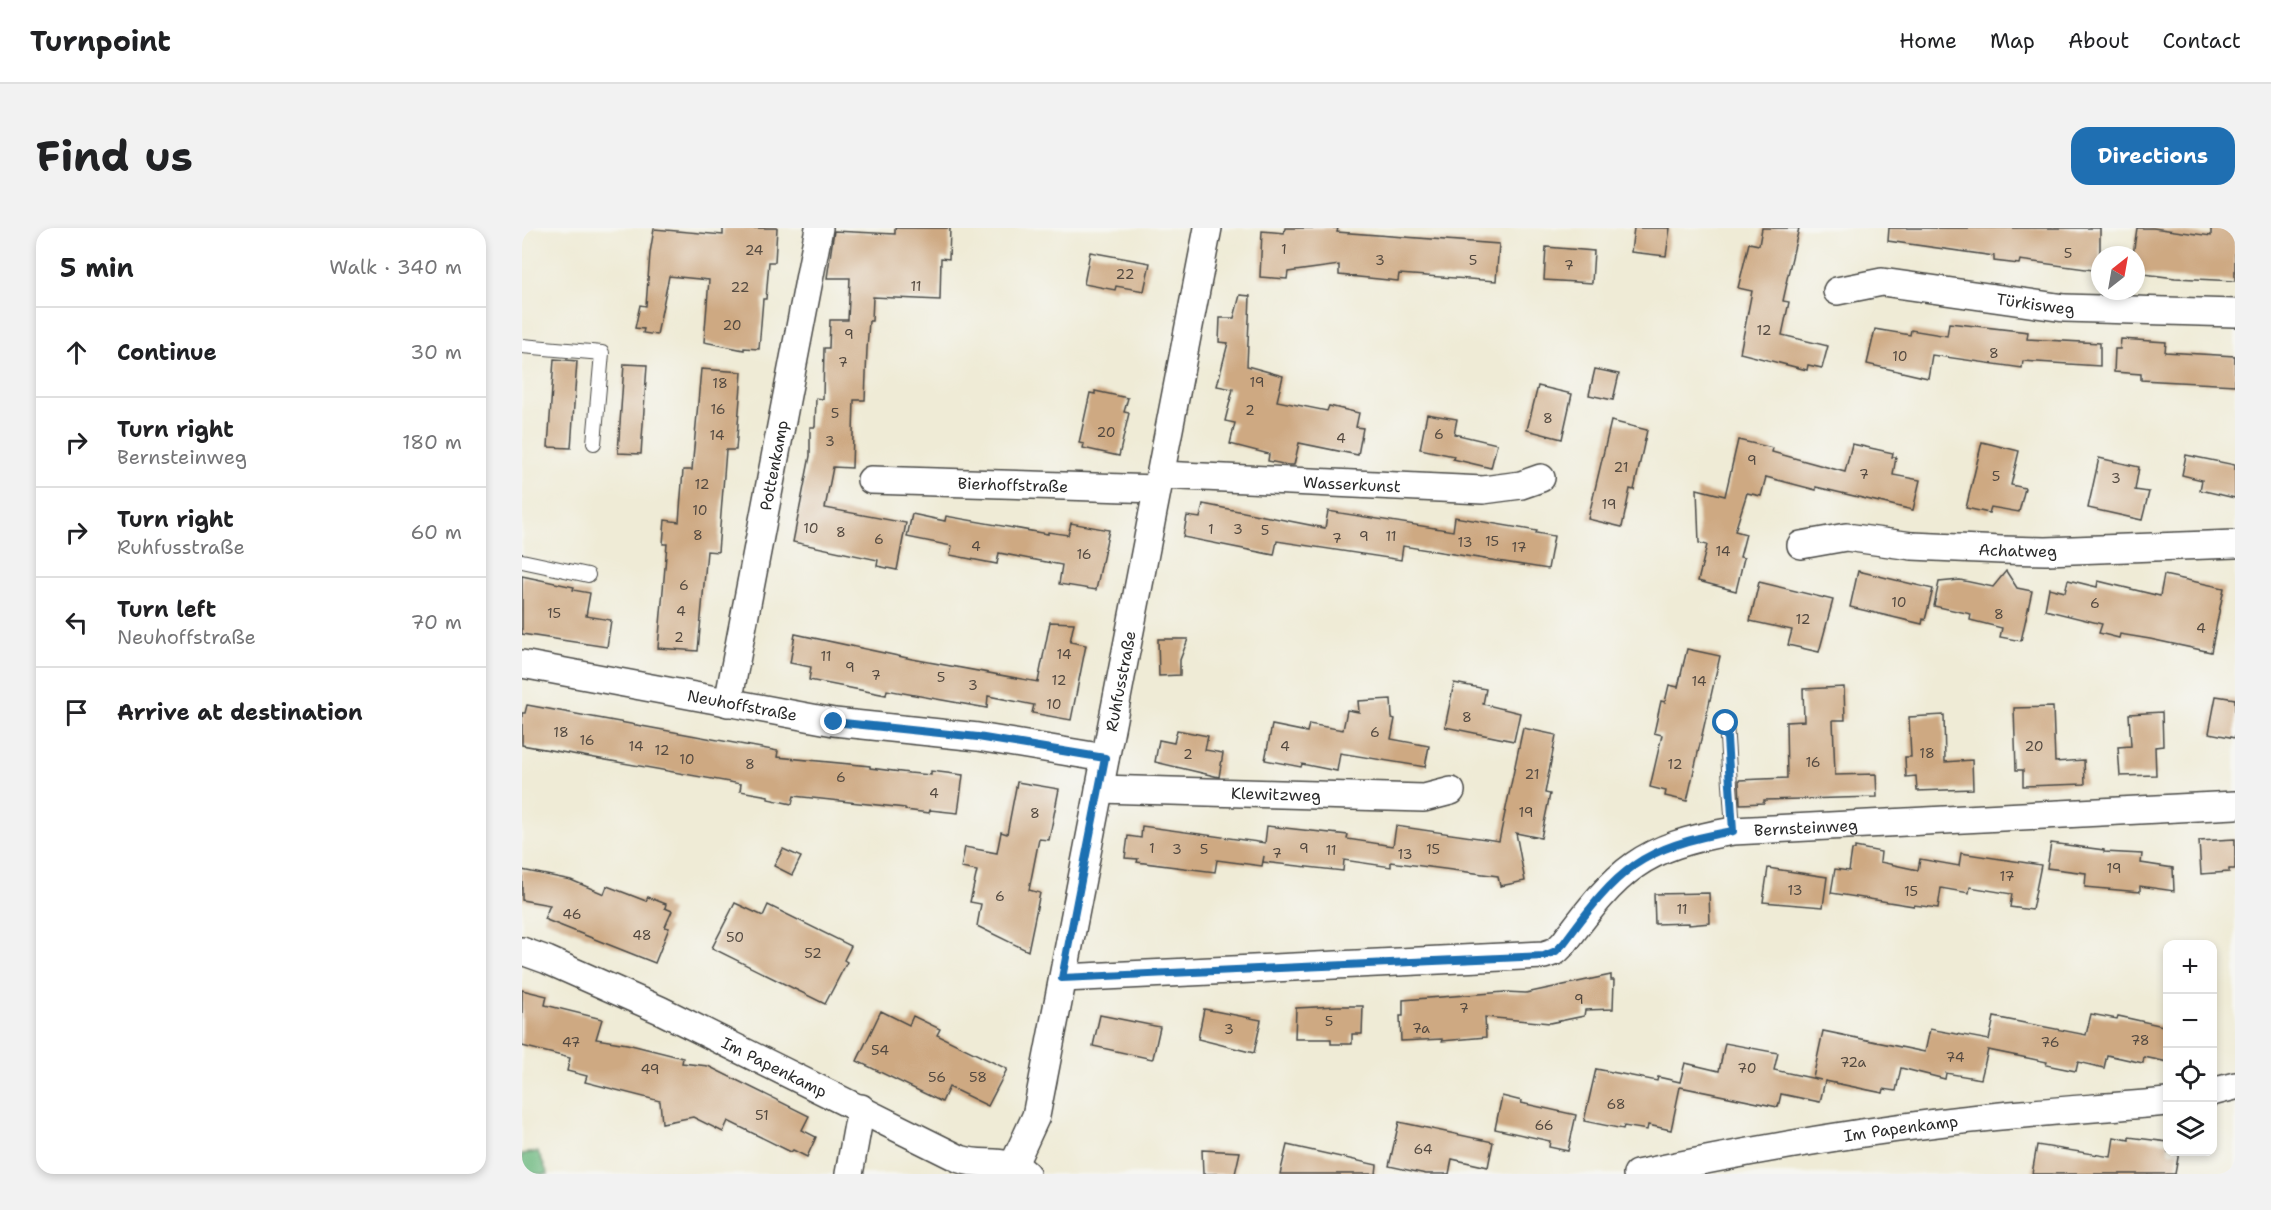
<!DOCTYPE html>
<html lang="en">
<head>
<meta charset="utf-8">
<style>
  body { margin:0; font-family:"Shantell Sans",sans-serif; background:#f2f2f2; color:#202124 }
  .controls { position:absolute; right:18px; bottom:18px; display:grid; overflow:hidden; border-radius:12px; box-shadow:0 3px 9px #0003 }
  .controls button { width:54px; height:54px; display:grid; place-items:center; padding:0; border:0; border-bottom:2px solid #e0e0e0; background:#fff; color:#202124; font:30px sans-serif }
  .compass { position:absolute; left:1569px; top:18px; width:54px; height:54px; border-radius:50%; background:#fff; box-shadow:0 3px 9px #0003; rotate:31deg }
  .stop { position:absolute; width:18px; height:18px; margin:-14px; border:4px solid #1f6fb2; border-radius:50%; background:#fff }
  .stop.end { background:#1f6fb2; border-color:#fff; box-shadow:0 2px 6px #0008 }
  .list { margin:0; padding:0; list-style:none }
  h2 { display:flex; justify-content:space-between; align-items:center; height:78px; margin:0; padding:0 24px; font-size:26px }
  h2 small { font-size:20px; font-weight:400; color:#757577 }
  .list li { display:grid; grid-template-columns:39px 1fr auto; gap:18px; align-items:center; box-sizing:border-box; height:90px; padding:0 24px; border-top:2px solid #e0e0e0 }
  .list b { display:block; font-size:22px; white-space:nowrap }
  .list p { margin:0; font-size:20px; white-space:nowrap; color:#757577 }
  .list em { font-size:20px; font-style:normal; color:#757577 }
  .icon { flex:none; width:33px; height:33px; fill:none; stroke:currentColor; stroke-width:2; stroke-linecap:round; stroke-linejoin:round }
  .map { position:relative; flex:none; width:1713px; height:946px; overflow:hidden; border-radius:18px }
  header { display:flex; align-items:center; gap:36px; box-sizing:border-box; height:84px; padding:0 30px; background:#fff; border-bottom:2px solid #e0e0e0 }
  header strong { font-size:28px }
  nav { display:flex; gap:33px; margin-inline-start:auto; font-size:21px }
  .intro { display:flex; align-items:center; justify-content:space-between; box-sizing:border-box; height:144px; padding:0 36px }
  h1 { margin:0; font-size:42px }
  .button { padding:15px 27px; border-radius:18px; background:#1f6fb2; color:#fff; font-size:21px; font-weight:700 }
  main { display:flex; gap:36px; padding:0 36px }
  aside { flex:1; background:#fff; border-radius:18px; box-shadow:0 3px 9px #0003 }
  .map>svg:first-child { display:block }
  .forest { fill:#6eb981; stroke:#4c7256; stroke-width:1.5 }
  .building { fill:#cea982 }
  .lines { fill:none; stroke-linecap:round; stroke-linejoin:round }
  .lane-casing { stroke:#484845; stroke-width:16 }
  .street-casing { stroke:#484845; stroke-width:30 }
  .lane { stroke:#fff; stroke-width:14 }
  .street { stroke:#fff; stroke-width:27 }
  .route { stroke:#1f6fb2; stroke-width:8 }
  .labels { text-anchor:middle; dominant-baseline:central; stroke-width:6; stroke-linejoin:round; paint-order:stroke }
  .number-label { font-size:14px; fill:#544a41 }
  .street-label { font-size:16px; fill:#2b2b2b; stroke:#f6f6f2 }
</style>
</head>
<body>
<header>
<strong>Turnpoint</strong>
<nav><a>Home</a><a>Map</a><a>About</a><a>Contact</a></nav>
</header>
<div class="intro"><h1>Find us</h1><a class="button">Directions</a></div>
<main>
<aside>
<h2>5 min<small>Walk · 340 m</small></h2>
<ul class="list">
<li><svg class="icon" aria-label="ahead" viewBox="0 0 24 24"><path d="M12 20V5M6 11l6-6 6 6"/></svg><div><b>Continue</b></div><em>30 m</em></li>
<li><svg class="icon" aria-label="right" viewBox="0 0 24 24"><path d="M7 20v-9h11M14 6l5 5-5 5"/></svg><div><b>Turn right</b><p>Bernsteinweg</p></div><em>180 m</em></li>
<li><svg class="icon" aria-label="right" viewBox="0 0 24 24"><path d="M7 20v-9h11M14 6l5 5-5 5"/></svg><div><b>Turn right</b><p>Ruhfusstraße</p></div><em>60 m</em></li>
<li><svg class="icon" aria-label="left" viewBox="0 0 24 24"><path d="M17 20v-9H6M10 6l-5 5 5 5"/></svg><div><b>Turn left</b><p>Neuhoffstraße</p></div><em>70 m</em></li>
<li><svg class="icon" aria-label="arrive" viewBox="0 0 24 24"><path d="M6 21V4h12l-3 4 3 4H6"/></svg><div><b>Arrive at destination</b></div></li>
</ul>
</aside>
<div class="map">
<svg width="1713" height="946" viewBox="0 0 1713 946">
  <rect width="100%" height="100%" fill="#f6f6f2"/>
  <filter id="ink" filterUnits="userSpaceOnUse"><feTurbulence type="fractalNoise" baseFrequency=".0167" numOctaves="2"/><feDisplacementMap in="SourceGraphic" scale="12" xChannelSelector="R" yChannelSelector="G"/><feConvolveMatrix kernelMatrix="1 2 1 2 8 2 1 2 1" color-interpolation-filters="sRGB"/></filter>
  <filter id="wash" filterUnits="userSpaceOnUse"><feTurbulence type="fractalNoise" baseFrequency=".008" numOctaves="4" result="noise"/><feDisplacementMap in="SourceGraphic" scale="24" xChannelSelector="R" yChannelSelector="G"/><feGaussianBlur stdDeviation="1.35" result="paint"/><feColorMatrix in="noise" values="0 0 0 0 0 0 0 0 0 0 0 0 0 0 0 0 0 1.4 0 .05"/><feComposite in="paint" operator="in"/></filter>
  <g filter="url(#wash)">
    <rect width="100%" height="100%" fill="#efebd6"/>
    <!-- forest -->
    <polygon class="forest" points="16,924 26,946 0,946 0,926"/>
    <g id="blocks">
      <!-- building -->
      <g class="building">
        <polygon points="201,0 255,0 253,34 247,34 244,71 241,71 237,121 222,120 222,122 182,114 187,52 147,48 135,107 121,105 122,101 113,100 118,77 124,78 128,25 132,1 201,7"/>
        <polygon points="373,0 428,0 427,31 419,30 418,72 351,69 350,93 347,93 345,121 343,172 332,172 330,240 311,239 303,280 384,295 375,342 355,338 356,332 271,314 288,228 288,199 293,199 294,170 301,171 302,120 307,120 308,92 326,92 328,50 305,50 312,3 373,6"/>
        <polygon points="763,0 816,0 815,4 977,16 974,53 877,46 876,53 817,47 817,37 766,44 765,51 738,49 740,3 762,5"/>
        <polygon points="1112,0 1148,0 1144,28 1109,24"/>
        <polygon points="1240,0 1277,0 1264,55 1265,55 1261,73 1267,74 1260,107 1306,118 1300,140 1286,137 1285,142 1218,125 1230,63 1216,60 1227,15 1237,17"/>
        <polygon points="1367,0 1578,0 1578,43 1498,32 1497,36 1472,33 1472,28 1366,13"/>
        <polygon points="1615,0 1631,0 1689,8 1689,0 1713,0 1713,53 1653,50 1614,45 1614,27 1611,27"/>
        <polygon points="1024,19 1072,23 1070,55 1022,52"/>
        <polygon points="568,24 628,35 622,63 594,58 593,62 562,56"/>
        <polygon points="718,67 728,68 725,138 761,148 755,173 805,183 807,178 837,185 834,199 841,200 836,227 777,215 772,237 766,237 746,233 747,226 708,216 713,195 703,193 711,161 695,158 706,115 697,114 698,90 712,90"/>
        <polygon points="1427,95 1506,104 1505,111 1578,115 1578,138 1501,133 1500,140 1410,127 1406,150 1345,136 1353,101 1388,107 1389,102 1425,108"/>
        <polygon points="1599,111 1644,114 1643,124 1713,128 1713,157 1619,152 1619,146 1592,144 1593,121 1598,121"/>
        <polygon points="32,131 55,133 49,220 26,219"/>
        <polygon points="102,136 125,137 119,226 96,225"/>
        <polygon points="179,141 220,144 214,222 204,222 196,324 185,323 176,423 136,420 145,316 141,316 143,292 157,294 161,242 170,242"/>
        <polygon points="1073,141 1097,146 1091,172 1067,167"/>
        <polygon points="1016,158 1050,166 1040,211 1005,202"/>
        <polygon points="573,163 606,170 602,184 607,185 597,228 561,220 562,216 557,215 568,165 573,166"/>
        <polygon points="905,186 935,191 932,206 975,216 969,240 931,231 932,228 898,221"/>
        <polygon points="1089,193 1125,202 1112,262 1108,261 1100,299 1066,291"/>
        <polygon points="1216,212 1251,220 1250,224 1323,244 1330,216 1371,225 1370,229 1374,229 1371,247 1398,252 1391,282 1294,259 1294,262 1244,249 1239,268 1225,265 1213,303 1224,306 1218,329 1222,330 1214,363 1176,353 1185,317 1177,315 1175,261 1203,268"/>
        <polygon points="1460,214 1497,223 1489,257 1503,260 1497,284 1469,279 1467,285 1444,280"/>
        <polygon points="1664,227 1713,237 1713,270 1678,262 1680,252 1660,247"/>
        <polygon points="1577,230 1617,239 1613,262 1627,264 1620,292 1566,280"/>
        <polygon points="681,276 803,300 806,283 931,303 933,289 1015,303 1014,305 1032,308 1026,341 881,318 879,332 755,313 752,327 661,309 665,288 678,290"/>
        <polygon points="390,286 423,293 424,288 526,306 526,304 546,307 549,295 587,302 574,362 537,356 540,337 477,325 475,336 428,327 430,318 385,309"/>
        <polygon points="1336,343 1411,361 1403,392 1401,391 1400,396 1328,379"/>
        <polygon points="1484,343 1495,360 1510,363 1499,413 1478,409 1480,400 1448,392 1449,386 1412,378 1417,354 1438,352 1471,359"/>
        <polygon points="1642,347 1702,360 1689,424 1628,411 1598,406 1597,410 1577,405 1580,396 1523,382 1527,360 1543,364 1546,352 1575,359 1576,353 1638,368"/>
        <polygon points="0,348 52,359 51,362 68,365 64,388 89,392 85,419 0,406"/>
        <polygon points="1237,354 1311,372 1297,424 1266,417 1270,402 1228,393"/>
        <polygon points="528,394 552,395 548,414 564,417 549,492 510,485 512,477 466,468 465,480 365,462 364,467 287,452 289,439 268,435 273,406 390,431 516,454"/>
        <polygon points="636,411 666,411 658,432 658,447 637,448"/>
        <polygon points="1165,421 1198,428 1165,573 1143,568 1144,563 1128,559 1140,507 1132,505 1139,473 1143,474 1147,457 1156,459"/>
        <polygon points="932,455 964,461 961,476 998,485 992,513 923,499"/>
        <polygon points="1322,459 1323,492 1311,492 1313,547 1354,546 1355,569 1242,572 1242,575 1218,576 1217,552 1265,550 1264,494 1282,493 1281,461"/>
        <polygon points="1694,468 1713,471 1713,510 1687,505"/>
        <polygon points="869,471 870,490 873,491 869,511 907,518 903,539 818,525 815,543 780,536 779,539 743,532 750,497 785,504 787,496 821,502 825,482 837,484 836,473"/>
        <polygon points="5,477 256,523 255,529 348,538 348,540 387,545 409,547 409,543 441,547 436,585 408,582 407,585 383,582 383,580 272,568 270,576 246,571 246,568 218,563 219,556 0,517 0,485 3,485"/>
        <polygon points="1531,479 1533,534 1562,532 1563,556 1501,558 1501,542 1494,542 1492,480"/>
        <polygon points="1640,484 1641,518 1633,519 1634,547 1598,548 1596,519 1609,518 1607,486"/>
        <polygon points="1422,487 1423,534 1450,532 1451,561 1395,563 1394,548 1384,549 1383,529 1389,529 1387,489"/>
        <polygon points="1001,500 1034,507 1023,565 1028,566 1019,610 994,605 1003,653 978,658 976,648 869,634 869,639 822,632 821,643 741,634 742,628 740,638 695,632 693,644 615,634 616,631 603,630 606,608 619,610 620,598 743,615 745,598 826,607 825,611 871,618 874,598 977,613"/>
        <polygon points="655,502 686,508 683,522 701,525 697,549 633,534 637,512 652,515"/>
        <polygon points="495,554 537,561 527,612 517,611 507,662 518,665 506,723 455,698 459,676 448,674 455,643 439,640 443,619 475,625 479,604 485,606"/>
        <polygon points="1713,611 1713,641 1707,641 1707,644 1679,646 1677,613"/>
        <polygon points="1529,615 1582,622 1582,624 1620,626 1619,635 1651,640 1652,663 1618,658 1618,664 1563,659 1564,645 1525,640"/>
        <polygon points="1333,619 1359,624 1358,634 1396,642 1398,631 1437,638 1439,625 1519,637 1510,682 1488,679 1490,666 1448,659 1447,665 1419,660 1416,680 1392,677 1392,678 1309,665 1313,641 1327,643 1330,622 1333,622"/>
        <polygon points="261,621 279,629 270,647 252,638"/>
        <polygon points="1246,640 1305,649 1301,679 1241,674"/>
        <polygon points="0,642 49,652 82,666 85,658 124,673 126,669 144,676 143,680 150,683 143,699 147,700 133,735 22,691 28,677 0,672"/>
        <polygon points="1187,665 1188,695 1167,697 1167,695 1133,696 1132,666"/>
        <polygon points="213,675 241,688 246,677 329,718 322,732 325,734 303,776 190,720"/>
        <polygon points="1089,747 1089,752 1092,752 1091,781 1063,782 1062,788 1028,795 963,789 964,809 920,813 920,811 879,813 878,788 881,788 881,772 983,764 1004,765"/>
        <polygon points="0,762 25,768 23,777 80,791 74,811 105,816 161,830 160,835 186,838 287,888 280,902 294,909 285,929 271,922 269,924 206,893 201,904 171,889 140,895 138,873 63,854 65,848 45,843 48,830 0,818"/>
        <polygon points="815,778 841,778 840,806 830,806 830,816 809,816 809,811 773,811 774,780"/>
        <polygon points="682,781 739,792 732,825 676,811"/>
        <polygon points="359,783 387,797 391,788 418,801 415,807 485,841 466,878 427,859 420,874 335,833"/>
        <polygon points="1569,786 1595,791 1596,788 1646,799 1646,834 1622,829 1621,835 1585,827 1582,840 1556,834 1554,843 1524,837 1525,834 1466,822 1459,851 1424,845 1423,851 1379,840 1374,863 1362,861 1361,865 1303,853 1298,874 1259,866 1256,879 1158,859 1149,902 1126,897 1125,902 1102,898 1101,901 1062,893 1074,841 1135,853 1136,849 1158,854 1163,835 1197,843 1203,815 1256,825 1252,842 1299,852 1291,850 1301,803 1403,824 1408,801 1467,812 1472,789 1564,807"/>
        <polygon points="578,787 638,799 631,830 630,831 571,818"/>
        <polygon points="980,868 1000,873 999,875 1054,887 1046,923 1027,919 1028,913 973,901"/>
        <polygon points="877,894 971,914 966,939 930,931 927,946 904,946 867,938"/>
        <polygon points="1592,909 1607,912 1607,909 1646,914 1646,924 1657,924 1653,946 1510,946 1515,917 1589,929"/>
        <polygon points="765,917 855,937 854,946 758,946"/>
        <polygon points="680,922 718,924 713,946 681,946"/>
      </g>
    </g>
  </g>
  <g filter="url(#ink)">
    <use href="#blocks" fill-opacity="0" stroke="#484845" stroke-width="1.5"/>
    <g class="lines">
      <!-- lane casing -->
      <g class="lane-casing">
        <g id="lane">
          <polyline points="0,118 80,125 72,215"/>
          <polyline points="0,333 66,347"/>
          <polyline points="1204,495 1211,603"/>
        </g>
      </g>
      <!-- street casing -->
      <g class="street-casing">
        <g id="street">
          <path id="s1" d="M1315,63L1360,54L1542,80L1713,85"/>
          <path id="s2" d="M638,247L961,262L999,257L1019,250"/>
          <path id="s3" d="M349,252L635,261"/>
          <path id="s4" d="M1279,317L1324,309L1390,318L1480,322L1524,323L1713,316"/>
          <path id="s5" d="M0,436L312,494L456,509L583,530"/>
          <path id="s6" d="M206,475L297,0"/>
          <path id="s7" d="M577,561L902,570L929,563"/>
          <path id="s8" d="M0,723L25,732L138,782L438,931C460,939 485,929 504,946"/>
          <path id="s9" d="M541,750L1022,727L1034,723L1042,715C1097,641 1119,619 1211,603L1713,577"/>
          <polyline points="1690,864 1713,858"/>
          <path id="s10" d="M491,938L514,888L686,0"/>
          <polyline points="327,946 339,880"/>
          <path id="s11" d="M1115,946C1215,925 1314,907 1415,895C1491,885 1569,881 1646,874"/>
        </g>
      </g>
      <!-- lane -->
      <use href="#lane" class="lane"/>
      <!-- street -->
      <use href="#street" class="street"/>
    </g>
  </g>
  <g class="lines" filter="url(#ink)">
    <!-- route -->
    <path class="route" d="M312,494L456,509L583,530L540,750L1022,728L1034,723L1042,715C1096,641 1119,619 1211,603L1204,495"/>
  </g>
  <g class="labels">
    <!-- number labels -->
    <g class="number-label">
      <text x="762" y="21">1</text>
      <text x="232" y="22">24</text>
      <text x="1546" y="25">5</text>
      <text x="858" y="32">3</text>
      <text x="951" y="32">5</text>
      <text x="1047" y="37">7</text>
      <text x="603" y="46">22</text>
      <text x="394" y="58">11</text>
      <text x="218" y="59">22</text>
      <text x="210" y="97">20</text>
      <text x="1242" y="102">12</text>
      <text x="327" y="106">9</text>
      <text x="1472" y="125">8</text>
      <text x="1378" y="128">10</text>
      <text x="321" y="134">7</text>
      <text x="735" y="154">19</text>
      <text x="198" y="155">18</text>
      <text x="196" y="181">16</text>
      <text x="728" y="182">2</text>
      <text x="313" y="185">5</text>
      <text x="1026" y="190">8</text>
      <text x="584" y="204">20</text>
      <text x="917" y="206">6</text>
      <text x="195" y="207">14</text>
      <text x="819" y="210">4</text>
      <text x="308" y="213">3</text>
      <text x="1230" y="232">9</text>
      <text x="1099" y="239">21</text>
      <text x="1342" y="246">7</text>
      <text x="1474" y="248">5</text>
      <text x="1594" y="250">3</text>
      <text x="180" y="256">12</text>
      <text x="1087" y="276">19</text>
      <text x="178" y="282">10</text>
      <text x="289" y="300">10</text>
      <text x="689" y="301">1</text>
      <text x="716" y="301">3</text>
      <text x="743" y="302">5</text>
      <text x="319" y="304">8</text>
      <text x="176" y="307">8</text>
      <text x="842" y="308">9</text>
      <text x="869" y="308">11</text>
      <text x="815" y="310">7</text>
      <text x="357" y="311">6</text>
      <text x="970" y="313">15</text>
      <text x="943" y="314">13</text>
      <text x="454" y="318">4</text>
      <text x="997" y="319">17</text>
      <text x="1201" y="323">14</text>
      <text x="562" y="326">16</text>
      <text x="162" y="357">6</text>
      <text x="1377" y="374">10</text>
      <text x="1573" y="375">6</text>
      <text x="159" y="383">4</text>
      <text x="32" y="385">15</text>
      <text x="1477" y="386">8</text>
      <text x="1281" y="391">12</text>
      <text x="1679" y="400">4</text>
      <text x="157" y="409">2</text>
      <text x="542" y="426">14</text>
      <text x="304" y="428">11</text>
      <text x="328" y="439">9</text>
      <text x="354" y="447">7</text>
      <text x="419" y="449">5</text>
      <text x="537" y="452">12</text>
      <text x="1177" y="453">14</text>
      <text x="451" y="457">3</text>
      <text x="532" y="476">10</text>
      <text x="945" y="489">8</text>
      <text x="39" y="504">18</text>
      <text x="853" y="504">6</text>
      <text x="65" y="512">16</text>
      <text x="114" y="518">14</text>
      <text x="763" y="518">4</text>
      <text x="1512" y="518">20</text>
      <text x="140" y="522">12</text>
      <text x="1405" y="525">18</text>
      <text x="666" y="526">2</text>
      <text x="165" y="531">10</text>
      <text x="1291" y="534">16</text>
      <text x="228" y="536">8</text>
      <text x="1153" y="536">12</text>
      <text x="1010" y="546">21</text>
      <text x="319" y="549">6</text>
      <text x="412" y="565">4</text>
      <text x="1004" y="584">19</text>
      <text x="513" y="585">8</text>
      <text x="630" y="620">1</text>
      <text x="782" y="620">9</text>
      <text x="655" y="621">3</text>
      <text x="682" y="621">5</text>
      <text x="911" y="621">15</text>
      <text x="809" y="622">11</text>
      <text x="755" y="625">7</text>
      <text x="883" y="626">13</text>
      <text x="1592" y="640">19</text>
      <text x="1485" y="648">17</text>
      <text x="1273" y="662">13</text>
      <text x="1389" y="663">15</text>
      <text x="478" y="668">6</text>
      <text x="1160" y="681">11</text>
      <text x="50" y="686">46</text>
      <text x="120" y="707">48</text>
      <text x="213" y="709">50</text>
      <text x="291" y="725">52</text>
      <text x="1057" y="771">9</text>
      <text x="942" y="780">7</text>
      <text x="807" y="793">5</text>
      <text x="899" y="800">7a</text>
      <text x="707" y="801">3</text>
      <text x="1618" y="812">78</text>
      <text x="49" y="814">47</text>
      <text x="1528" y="814">76</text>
      <text x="358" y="822">54</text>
      <text x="1433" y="829">74</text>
      <text x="1331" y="834">72a</text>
      <text x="1225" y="840">70</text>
      <text x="128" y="841">49</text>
      <text x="415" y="849">56</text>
      <text x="456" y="849">58</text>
      <text x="1094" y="876">68</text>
      <text x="240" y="887">51</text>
      <text x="1022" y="897">66</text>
      <text x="901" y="921">64</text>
    </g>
    <!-- street labels -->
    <g class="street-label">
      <text stroke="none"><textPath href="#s1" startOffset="201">Türkisweg</textPath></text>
      <text stroke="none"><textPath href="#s6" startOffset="242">Pottenkamp</textPath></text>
      <text stroke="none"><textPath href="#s3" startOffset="142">Bierhoffstraße</textPath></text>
      <text stroke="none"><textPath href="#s2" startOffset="192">Wasserkunst</textPath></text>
      <text stroke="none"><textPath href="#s4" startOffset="218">Achatweg</textPath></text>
      <text stroke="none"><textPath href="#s10" startOffset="498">Ruhfusstraße</textPath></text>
      <text stroke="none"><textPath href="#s5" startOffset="224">Neuhoffstraße</textPath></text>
      <text stroke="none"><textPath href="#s7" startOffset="177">Klewitzweg</textPath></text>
      <text stroke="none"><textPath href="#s9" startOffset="789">Bernsteinweg</textPath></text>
      <text stroke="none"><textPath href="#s8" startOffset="278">Im Papenkamp</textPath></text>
      <text stroke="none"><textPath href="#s11" startOffset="268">Im Papenkamp</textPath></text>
    </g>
  </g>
</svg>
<div class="controls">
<button>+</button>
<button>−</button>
<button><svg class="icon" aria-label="locate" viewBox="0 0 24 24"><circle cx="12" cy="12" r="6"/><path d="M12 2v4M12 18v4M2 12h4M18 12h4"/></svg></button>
<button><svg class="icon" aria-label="layers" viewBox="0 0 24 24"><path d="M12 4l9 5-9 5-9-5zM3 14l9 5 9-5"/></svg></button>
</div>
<svg class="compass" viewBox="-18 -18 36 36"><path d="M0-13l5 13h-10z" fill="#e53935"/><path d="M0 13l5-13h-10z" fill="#757577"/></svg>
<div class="stop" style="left:1204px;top:495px"></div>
<div class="stop end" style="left:312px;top:494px"></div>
</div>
</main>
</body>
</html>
